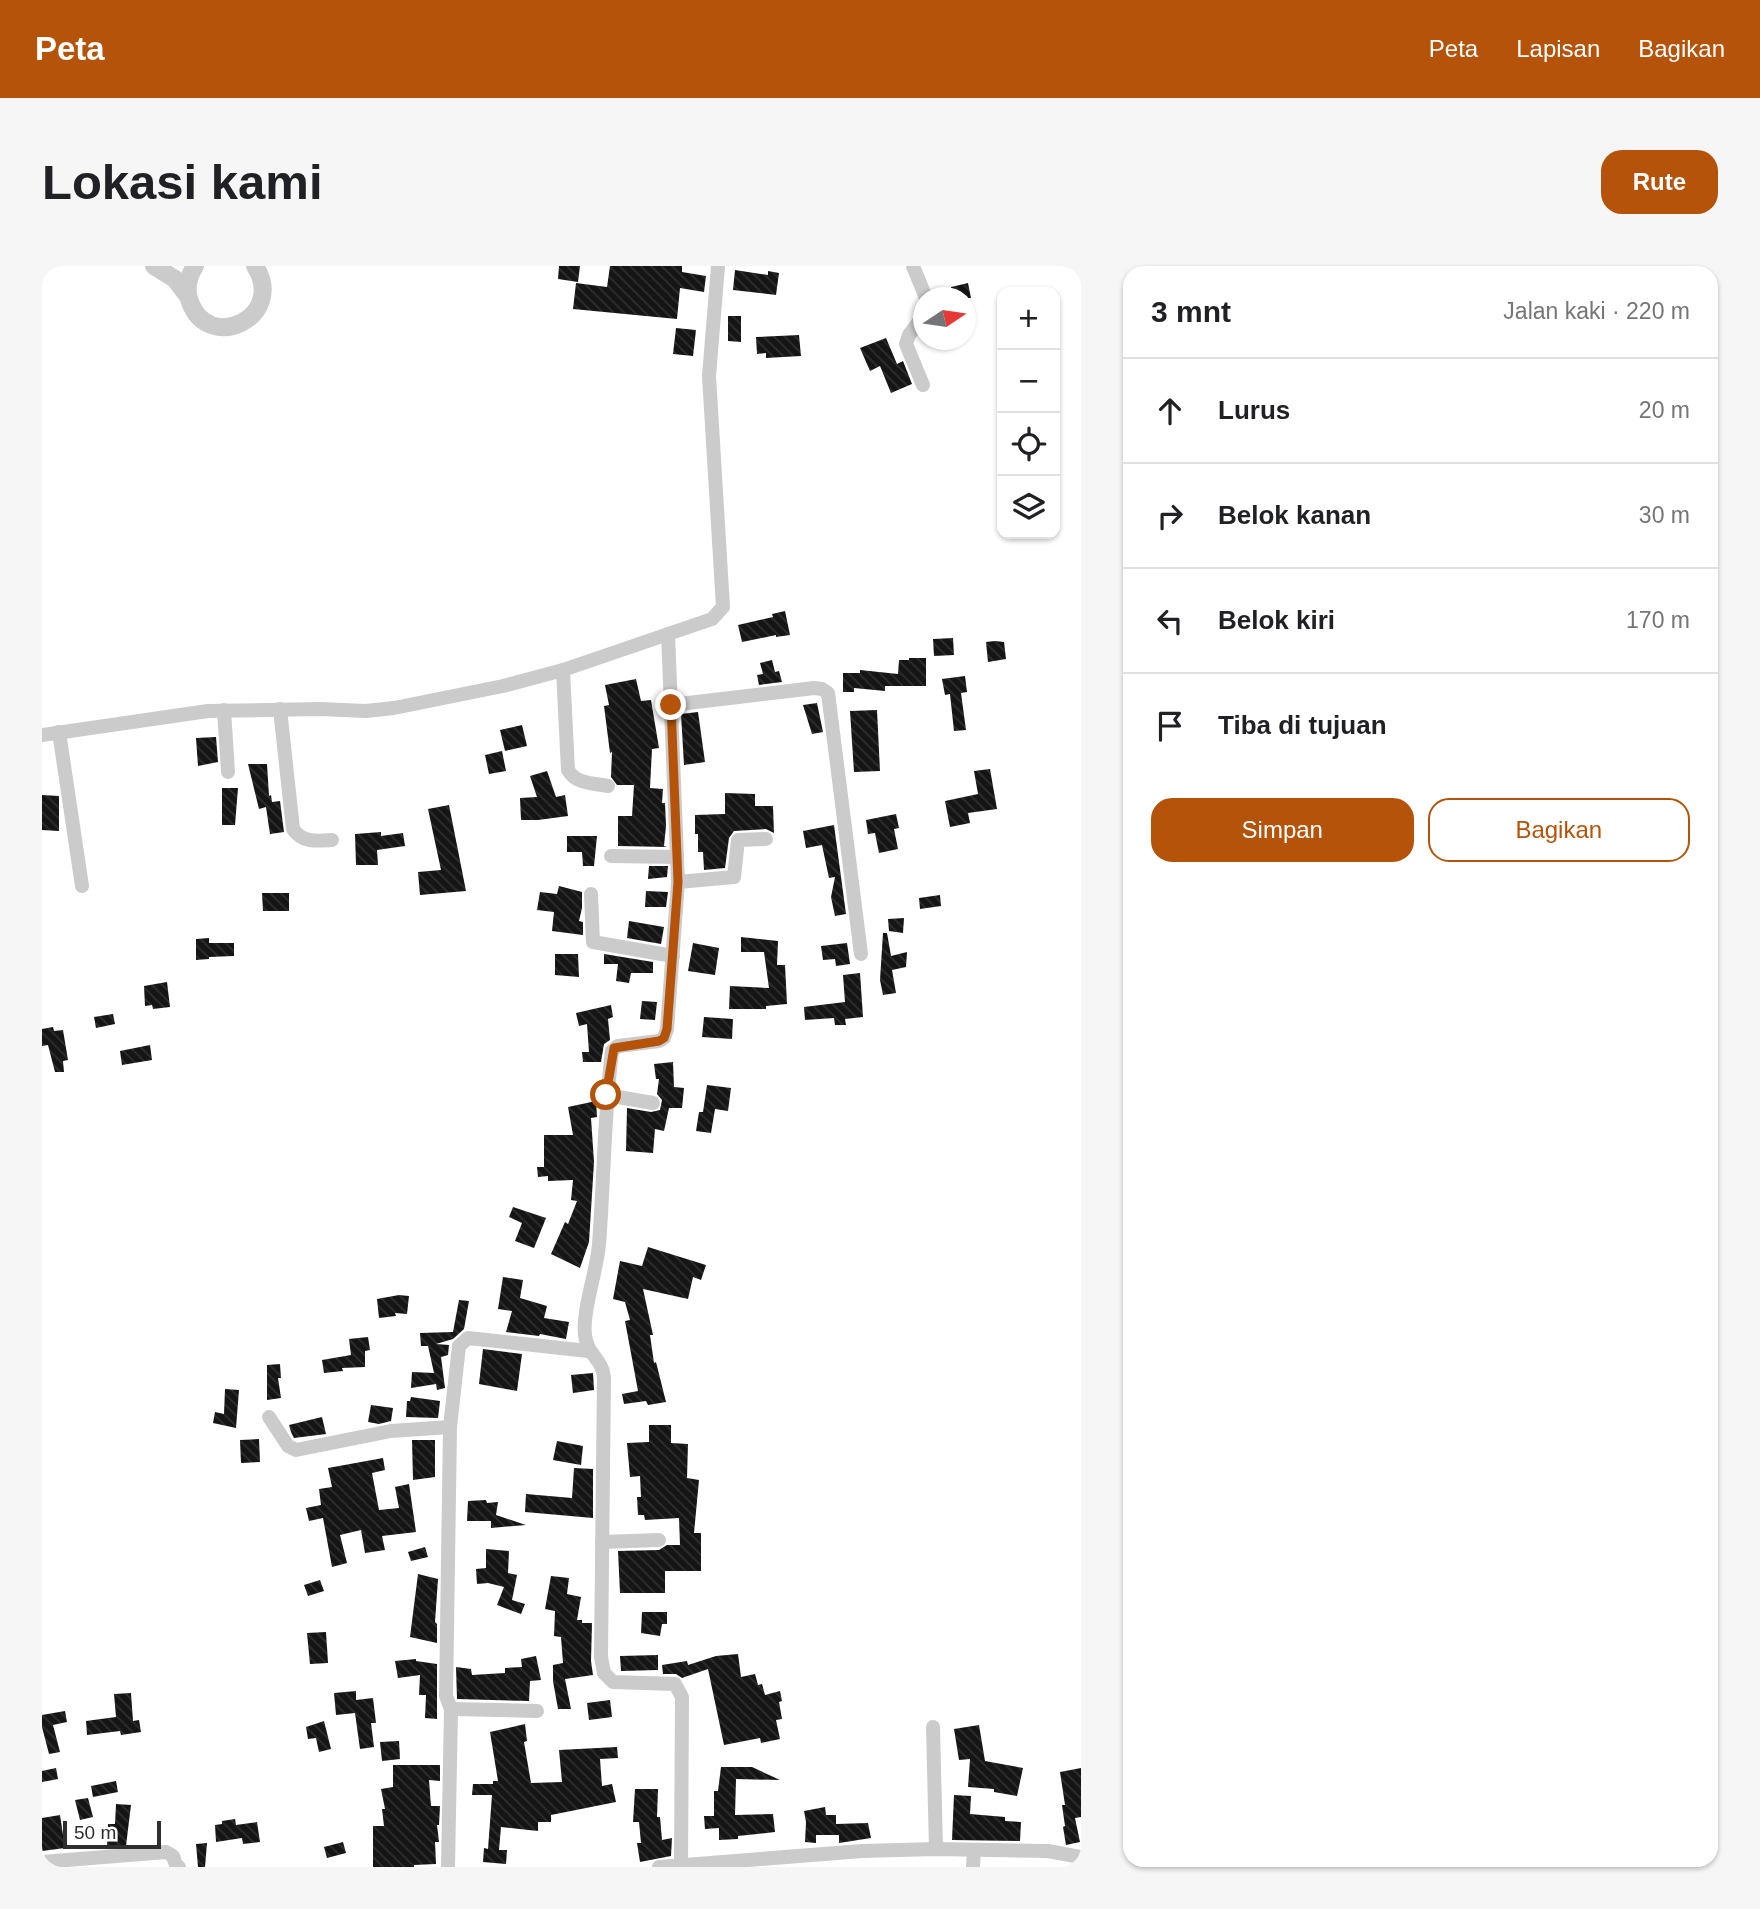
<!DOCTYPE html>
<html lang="id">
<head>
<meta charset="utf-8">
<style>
  body { margin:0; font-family:Arial,sans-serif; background:#f6f6f6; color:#202124 }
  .controls { position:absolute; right:21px; top:21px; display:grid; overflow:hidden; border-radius:14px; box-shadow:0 2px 5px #0004 }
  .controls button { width:63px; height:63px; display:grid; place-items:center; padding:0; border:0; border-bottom:2px solid #e0e0e0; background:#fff; color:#202124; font:35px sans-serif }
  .compass { position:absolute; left:871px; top:21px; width:63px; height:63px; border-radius:50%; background:#fff; box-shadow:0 2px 5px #0004; rotate:77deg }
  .scale { position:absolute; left:21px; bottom:18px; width:98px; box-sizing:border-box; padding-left:7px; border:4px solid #2e2e2e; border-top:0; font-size:19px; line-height:24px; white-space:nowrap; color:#2e2e2e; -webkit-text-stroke:5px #fff; paint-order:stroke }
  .stop { position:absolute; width:21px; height:21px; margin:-16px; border:5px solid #b45309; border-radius:50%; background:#fff }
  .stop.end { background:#b45309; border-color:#fff; box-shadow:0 2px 7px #0008 }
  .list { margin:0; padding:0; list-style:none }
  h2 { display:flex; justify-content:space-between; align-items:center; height:91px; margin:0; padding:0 28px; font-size:30px }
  h2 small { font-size:23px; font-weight:400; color:#757577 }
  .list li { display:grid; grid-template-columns:46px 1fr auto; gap:21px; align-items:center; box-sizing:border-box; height:105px; padding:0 28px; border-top:2px solid #e0e0e0 }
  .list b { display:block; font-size:26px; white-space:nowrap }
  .list em { font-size:23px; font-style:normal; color:#757577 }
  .actions { display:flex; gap:14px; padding:21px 28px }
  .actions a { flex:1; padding:16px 0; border:2px solid #b45309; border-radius:21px; text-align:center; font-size:24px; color:#b45309 }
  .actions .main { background:#b45309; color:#fff }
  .icon { flex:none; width:38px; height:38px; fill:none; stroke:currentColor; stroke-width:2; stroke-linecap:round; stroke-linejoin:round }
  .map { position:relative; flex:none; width:1039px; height:1601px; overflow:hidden; border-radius:21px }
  header { display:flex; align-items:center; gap:42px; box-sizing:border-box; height:98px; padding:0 35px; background:#b45309; color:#fff }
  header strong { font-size:33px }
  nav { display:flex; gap:38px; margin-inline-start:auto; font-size:24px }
  .intro { display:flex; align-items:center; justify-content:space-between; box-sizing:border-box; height:168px; padding:0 42px }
  h1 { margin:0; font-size:49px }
  .button { padding:18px 32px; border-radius:21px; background:#b45309; color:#fff; font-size:24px; font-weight:700 }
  main { display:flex; gap:42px; padding:0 42px }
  aside { flex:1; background:#fff; border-radius:21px; box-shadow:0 2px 5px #0004 }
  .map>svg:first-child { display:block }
  .building { fill:url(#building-back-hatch) }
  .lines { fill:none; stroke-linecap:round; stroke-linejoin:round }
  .minor { stroke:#cbcbcb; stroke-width:14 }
  .tertiary { stroke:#cbcbcb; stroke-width:18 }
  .route { stroke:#b45309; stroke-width:9 }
</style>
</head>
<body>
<header>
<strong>Peta</strong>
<nav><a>Peta</a><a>Lapisan</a><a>Bagikan</a></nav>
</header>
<div class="intro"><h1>Lokasi kami</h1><a class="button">Rute</a></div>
<main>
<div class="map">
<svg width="1039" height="1601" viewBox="0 0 1039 1601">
  <defs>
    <pattern id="building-back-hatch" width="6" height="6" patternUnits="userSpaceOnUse" patternTransform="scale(1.75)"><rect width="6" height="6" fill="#151515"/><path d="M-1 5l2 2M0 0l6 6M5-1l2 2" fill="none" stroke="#2f2f2f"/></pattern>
  </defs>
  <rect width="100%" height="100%" fill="#fff"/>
  <!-- building -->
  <g class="building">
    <polygon points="517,0 538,0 536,16 516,13"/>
    <polygon points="568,0 640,0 640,6 664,10 662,26 638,22 635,53 531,43 534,17 565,21"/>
    <polygon points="693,4 726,9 726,5 737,7 734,29 691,24"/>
    <polygon points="926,17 929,32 911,32 909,21"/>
    <polygon points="686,50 699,50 699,76 686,75"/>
    <polygon points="634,62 654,64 651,90 631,88"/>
    <polygon points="757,69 759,90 724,92 724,87 715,88 714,71"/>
    <polygon points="844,72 855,98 861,95 870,118 849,127 838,100 828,105 818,82"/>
    <polygon points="743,345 748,369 734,371 734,369 700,376 696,359 731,351 730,348"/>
    <polygon points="911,372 912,389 892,390 891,373"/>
    <polygon points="953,375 962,376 964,393 946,396 944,376"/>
    <polygon points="867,392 884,392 884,420 843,420 843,425 812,422 812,426 801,426 801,407 818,407 818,404 856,408 857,394 867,394"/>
    <polygon points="730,394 733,406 737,405 740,416 717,419 715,409 721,408 718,397"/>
    <polygon points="923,410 925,426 919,427 924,464 912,465 908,428 903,429 900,413"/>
    <polygon points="594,413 599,435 609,434 617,482 610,483 608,522 621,523 620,537 623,537 624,560 622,580 625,581 576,580 576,550 590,550 592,519 575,519 569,511 570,486 568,487 562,440 567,439 563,419"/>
    <polygon points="775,437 781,466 770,468 761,439"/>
    <polygon points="835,444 838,505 812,506 808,445"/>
    <polygon points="656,446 663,496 642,499 639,448"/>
    <polygon points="480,459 485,480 463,485 458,464"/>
    <polygon points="174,471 176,496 156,500 154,472"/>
    <polygon points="460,485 464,505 447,508 443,489"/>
    <polygon points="206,498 225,498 227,530 229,529 230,536 238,535 242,566 228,568 224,541 217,543"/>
    <polygon points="948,503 955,543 926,547 928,557 908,561 903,535 936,528 932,505"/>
    <polygon points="505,505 514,531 523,529 526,550 496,554 479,554 478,532 495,531 488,510"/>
    <polygon points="180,522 196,522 193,559 180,559"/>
    <polygon points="683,527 713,528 713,540 731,540 732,567 724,563 692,565 687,572 683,602 662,604 661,586 656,586 656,568 653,568 653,549 683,548"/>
    <polygon points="0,529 17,530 17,565 0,564"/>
    <polygon points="407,539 424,625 378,629 376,606 399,604 386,543"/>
    <polygon points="854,548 857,562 852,563 856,583 837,587 833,567 826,568 824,554"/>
    <polygon points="792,559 804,648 793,650 789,631 793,611 787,612 780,579 764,582 761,565"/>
    <polygon points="339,566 339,570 361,567 363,580 335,584 336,599 314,599 313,568"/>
    <polygon points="525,570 555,570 552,600 541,600 540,586 525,586"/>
    <polygon points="607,600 626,600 625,611 606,613"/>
    <polygon points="517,620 540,626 540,642 537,655 541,656 541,669 510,665 512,646 495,644 498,626 515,628"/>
    <polygon points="604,625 626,626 624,641 603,641"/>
    <polygon points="220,627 247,627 247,645 221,645"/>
    <polygon points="898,629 899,640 878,643 877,632"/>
    <polygon points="862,652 861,667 847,665 846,653"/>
    <polygon points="587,655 622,661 619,678 585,672"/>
    <polygon points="841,667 845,667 849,690 865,686 864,701 850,704 854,727 841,729 838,714"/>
    <polygon points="699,671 736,675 735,699 743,699 745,738 724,740 724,743 687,743 688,720 727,722 722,686 699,686"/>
    <polygon points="167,672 167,677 192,677 192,690 167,691 167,693 154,694 154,673"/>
    <polygon points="651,677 677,682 673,709 646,705"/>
    <polygon points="805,677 808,698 794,700 793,693 781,694 779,680"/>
    <polygon points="513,688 536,688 537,711 513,709"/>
    <polygon points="562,688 611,696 611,707 589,707 587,717 574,715 576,698 562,698"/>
    <polygon points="818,707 821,751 803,753 804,759 793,759 792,752 763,754 762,741 803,736 801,709"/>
    <polygon points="125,716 128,741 111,743 110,739 103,740 102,720"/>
    <polygon points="600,735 615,736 613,754 598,753"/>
    <polygon points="569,739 571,751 566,753 568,774 562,778 559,796 541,796 540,786 547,786 545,758 537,760 534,747"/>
    <polygon points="71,748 73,758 54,762 52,751"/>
    <polygon points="662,751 691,753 690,773 660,771"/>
    <polygon points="11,761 12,765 21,764 26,794 21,795 22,806 13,806 6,779 0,780 0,763"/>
    <polygon points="108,779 110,794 80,799 78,785"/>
    <polygon points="631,796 632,821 642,822 640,842 627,842 622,865 613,863 611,887 584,885 585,842 609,846 618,844 620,834 615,828 617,813 614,813 612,798"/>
    <polygon points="665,819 689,822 686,845 673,843 669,867 654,865 657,846 661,846"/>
    <polygon points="554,835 555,851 549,852 552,896 547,976 538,1002 509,988 523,956 526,958 535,935 529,934 531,914 506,915 506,910 496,911 495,901 502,901 502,869 531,869 526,841"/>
    <polygon points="471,941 504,952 492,982 473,975 480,957 467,951"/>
    <polygon points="606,981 664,999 659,1014 651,1011 646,1033 601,1023 611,1069 608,1069 612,1097 614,1096 624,1136 606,1139 604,1135 582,1138 580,1128 596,1125 583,1055 588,1054 583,1036 571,1033 578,995 600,1000"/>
    <polygon points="461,1011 481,1014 478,1032 505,1040 502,1052 527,1056 524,1073 498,1068 497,1070 464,1066 470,1045 456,1043"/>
    <polygon points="357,1029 367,1030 365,1048 353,1047 354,1050 337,1052 335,1033"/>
    <polygon points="417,1034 427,1035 422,1063 411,1073 394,1078 407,1079 406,1089 399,1091 403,1122 395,1124 394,1118 369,1122 370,1106 392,1107 386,1080 379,1080 378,1067 411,1066"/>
    <polygon points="326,1071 328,1084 323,1085 323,1101 300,1102 301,1105 282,1107 280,1094 309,1089 307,1073"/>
    <polygon points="441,1083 480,1088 475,1125 437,1118"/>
    <polygon points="238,1098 239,1112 236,1112 239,1132 225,1134 225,1099"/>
    <polygon points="551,1107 552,1124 531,1127 529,1109"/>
    <polygon points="183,1123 197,1124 194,1162 171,1157 173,1146 182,1148"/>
    <polygon points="369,1131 398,1135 396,1152 364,1151 365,1135 368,1135"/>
    <polygon points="329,1139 351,1142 349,1155 337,1158 326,1156"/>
    <polygon points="280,1151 284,1168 252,1172 249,1166 247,1159"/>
    <polygon points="607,1159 629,1159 629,1177 646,1178 645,1212 657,1214 652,1267 659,1267 659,1305 623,1305 623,1327 578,1327 576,1285 617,1284 625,1279 638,1279 637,1252 603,1254 602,1249 596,1249 595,1231 599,1231 598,1210 588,1211 585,1177 607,1176"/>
    <polygon points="217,1173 218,1196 199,1197 198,1174"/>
    <polygon points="370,1174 393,1174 393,1211 371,1214"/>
    <polygon points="515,1175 541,1180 539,1199 511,1194"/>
    <polygon points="341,1192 343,1204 330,1207 337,1244 357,1242 353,1221 367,1218 374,1266 340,1270 343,1284 323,1287 319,1264 298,1269 305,1297 290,1301 281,1252 267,1255 264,1242 279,1239 277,1223 290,1221 286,1202"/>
    <polygon points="532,1202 551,1203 551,1252 483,1246 484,1228 530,1232"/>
    <polygon points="444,1234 445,1237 456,1236 454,1249 484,1259 449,1262 449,1255 425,1255 426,1235"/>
    <polygon points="383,1281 386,1291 369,1295 366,1286"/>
    <polygon points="444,1283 467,1285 466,1307 475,1309 470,1334 483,1338 479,1348 455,1339 462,1321 446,1317 435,1318 434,1303 444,1302"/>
    <polygon points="376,1308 396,1313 393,1356 395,1358 395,1377 368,1371"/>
    <polygon points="509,1310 527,1312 525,1328 539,1331 535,1354 540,1354 540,1357 550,1357 549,1395 551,1409 523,1413 529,1443 516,1443 511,1415 511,1399 521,1397 519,1371 512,1370 513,1345 503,1343"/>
    <polygon points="278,1314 282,1325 266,1330 262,1319"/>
    <polygon points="600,1346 625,1346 625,1358 620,1358 618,1370 599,1367"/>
    <polygon points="284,1366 286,1397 268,1398 265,1367"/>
    <polygon points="696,1388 699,1411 713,1408 716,1419 720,1418 723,1429 738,1425 740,1435 737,1436 740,1453 734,1454 738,1473 719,1477 718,1472 682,1479 666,1403 640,1412 634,1408 621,1408 620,1399 645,1395 646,1399 674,1390"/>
    <polygon points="616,1389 616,1404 579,1405 578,1390"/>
    <polygon points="494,1390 499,1414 488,1415 487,1435 415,1433 414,1401 429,1403 430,1409 463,1407 463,1402 480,1401 479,1393"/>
    <polygon points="374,1393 374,1395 395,1398 395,1453 383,1452 384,1429 377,1429 378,1409 356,1412 353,1395"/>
    <polygon points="314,1425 314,1434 331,1432 334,1457 329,1457 332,1481 318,1483 313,1447 294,1449 292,1427"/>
    <polygon points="89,1427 91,1455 97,1454 99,1466 79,1469 78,1465 45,1469 44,1455 74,1451 72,1428"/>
    <polygon points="568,1434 570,1451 547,1454 545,1437"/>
    <polygon points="23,1445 25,1456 11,1459 18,1486 7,1488 0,1461 0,1449"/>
    <polygon points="282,1455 289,1483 277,1486 274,1472 266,1473 264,1461"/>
    <polygon points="483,1458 485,1475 482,1476 489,1517 520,1516 517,1484 575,1481 576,1492 558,1493 560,1520 570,1518 574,1536 509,1549 509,1556 496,1556 496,1565 459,1561 457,1584 465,1584 464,1598 441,1596 442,1582 446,1583 450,1529 430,1529 431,1518 451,1518 451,1515 456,1515 448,1466"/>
    <polygon points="937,1459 943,1495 981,1502 975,1530 952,1526 952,1523 926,1521 928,1493 917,1494 912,1463"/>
    <polygon points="357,1475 358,1493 340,1495 338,1476"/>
    <polygon points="351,1499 398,1499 398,1515 387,1514 389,1540 398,1540 397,1559 395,1559 397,1576 393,1576 394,1598 372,1599 372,1601 331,1601 331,1560 342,1560 340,1543 343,1543 339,1523 351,1521"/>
    <polygon points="679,1501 710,1501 738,1514 694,1513 693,1549 731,1548 733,1566 696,1570 696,1573 677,1574 677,1562 663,1563 662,1550 672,1550 672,1525 676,1525"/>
    <polygon points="14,1502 16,1513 0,1516 0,1505"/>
    <polygon points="1039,1502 1039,1551 1033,1552 1038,1576 1024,1579 1021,1561 1023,1560 1020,1539 1023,1539 1018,1506"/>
    <polygon points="74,1515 76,1526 51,1531 49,1520"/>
    <polygon points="593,1523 616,1523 615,1551 618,1551 620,1574 630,1572 629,1590 598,1596 595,1577 599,1577 597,1556 591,1556"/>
    <polygon points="912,1529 929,1530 928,1548 963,1551 963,1555 979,1556 978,1575 910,1574"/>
    <polygon points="46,1532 51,1551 38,1554 33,1534"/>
    <polygon points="74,1538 89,1539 84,1580 65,1580 66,1558 73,1558"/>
    <polygon points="783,1541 784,1549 794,1549 794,1558 826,1557 829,1572 797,1577 797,1569 774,1569 774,1577 763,1576 764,1556 762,1545"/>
    <polygon points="18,1549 23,1582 0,1585 0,1552"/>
    <polygon points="193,1553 194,1559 215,1556 218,1576 201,1578 200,1572 174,1576 173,1559 180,1558 180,1555"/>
    <polygon points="301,1576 304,1587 285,1592 282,1581"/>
    <polygon points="165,1577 163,1601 156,1601 154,1578"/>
  </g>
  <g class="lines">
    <!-- minor -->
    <g class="minor">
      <polyline points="871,0 884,32"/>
      <polyline points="881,119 864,78 867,69 881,50"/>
      <path d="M626,368L636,616L625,763L622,772L617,775L576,780L570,785C562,850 562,914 557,978C555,1005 540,1045 543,1069C545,1089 560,1092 562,1111L559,1391L562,1407L571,1416L633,1418L640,1431L639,1601"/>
      <path d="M521,404L526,504C534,518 550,517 566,520"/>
      <polyline points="629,439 772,422 780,423 786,427 819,688"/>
      <path d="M238,443L251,563C260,577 275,575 290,574"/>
      <polyline points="182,444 186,506"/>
      <polyline points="17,466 40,620"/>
      <polyline points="0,469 166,445 278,443 324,445 352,442 461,420 521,404 670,353 681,341 667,110 676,0"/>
      <polyline points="569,590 635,591"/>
      <polyline points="636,616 692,611 696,574 724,573"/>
      <polyline points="549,628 551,676 631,690"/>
      <polyline points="564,829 611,837"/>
      <polyline points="227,1151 246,1180 254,1184 349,1165 408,1161"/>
      <polyline points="560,1276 617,1274"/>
      <polyline points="409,1443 495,1445"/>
      <polyline points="891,1461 894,1583"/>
      <polyline points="0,1596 124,1586 131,1590 134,1599 137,1601"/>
      <polyline points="406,1601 409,1443 404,1430 408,1161 417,1080 426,1072 546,1085"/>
      <polyline points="617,1601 820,1585 894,1583 1006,1585 1039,1591"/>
      <polyline points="931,1601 932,1584"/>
    </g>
    <!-- tertiary -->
    <g class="tertiary">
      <polyline points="112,0 133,13 145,29"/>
      <path d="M153,0C146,11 143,23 148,36C167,88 245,51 213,0"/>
    </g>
  </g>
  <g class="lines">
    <!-- route -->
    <polyline class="route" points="564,829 572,782 617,775 622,772 625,763 636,616 629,439"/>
  </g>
</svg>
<div class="controls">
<button>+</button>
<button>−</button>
<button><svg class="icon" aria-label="locate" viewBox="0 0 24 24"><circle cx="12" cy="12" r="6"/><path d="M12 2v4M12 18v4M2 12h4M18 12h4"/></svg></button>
<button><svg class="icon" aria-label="layers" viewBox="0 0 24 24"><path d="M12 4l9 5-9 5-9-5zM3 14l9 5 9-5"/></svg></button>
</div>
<svg class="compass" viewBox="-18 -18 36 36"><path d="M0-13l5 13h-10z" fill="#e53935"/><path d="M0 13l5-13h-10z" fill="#757577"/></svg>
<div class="scale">50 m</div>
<div class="stop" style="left:564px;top:829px"></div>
<div class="stop end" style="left:629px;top:439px"></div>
</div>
<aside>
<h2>3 mnt<small>Jalan kaki · 220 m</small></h2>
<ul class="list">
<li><svg class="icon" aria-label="ahead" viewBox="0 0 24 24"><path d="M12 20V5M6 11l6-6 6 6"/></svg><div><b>Lurus</b></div><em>20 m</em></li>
<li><svg class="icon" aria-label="right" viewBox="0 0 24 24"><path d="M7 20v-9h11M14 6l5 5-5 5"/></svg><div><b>Belok kanan</b></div><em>30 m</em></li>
<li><svg class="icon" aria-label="left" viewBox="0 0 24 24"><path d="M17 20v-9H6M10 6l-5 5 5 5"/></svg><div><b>Belok kiri</b></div><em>170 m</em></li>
<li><svg class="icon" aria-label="arrive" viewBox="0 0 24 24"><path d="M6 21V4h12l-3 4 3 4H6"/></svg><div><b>Tiba di tujuan</b></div></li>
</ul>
<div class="actions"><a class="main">Simpan</a><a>Bagikan</a></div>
</aside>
</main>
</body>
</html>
